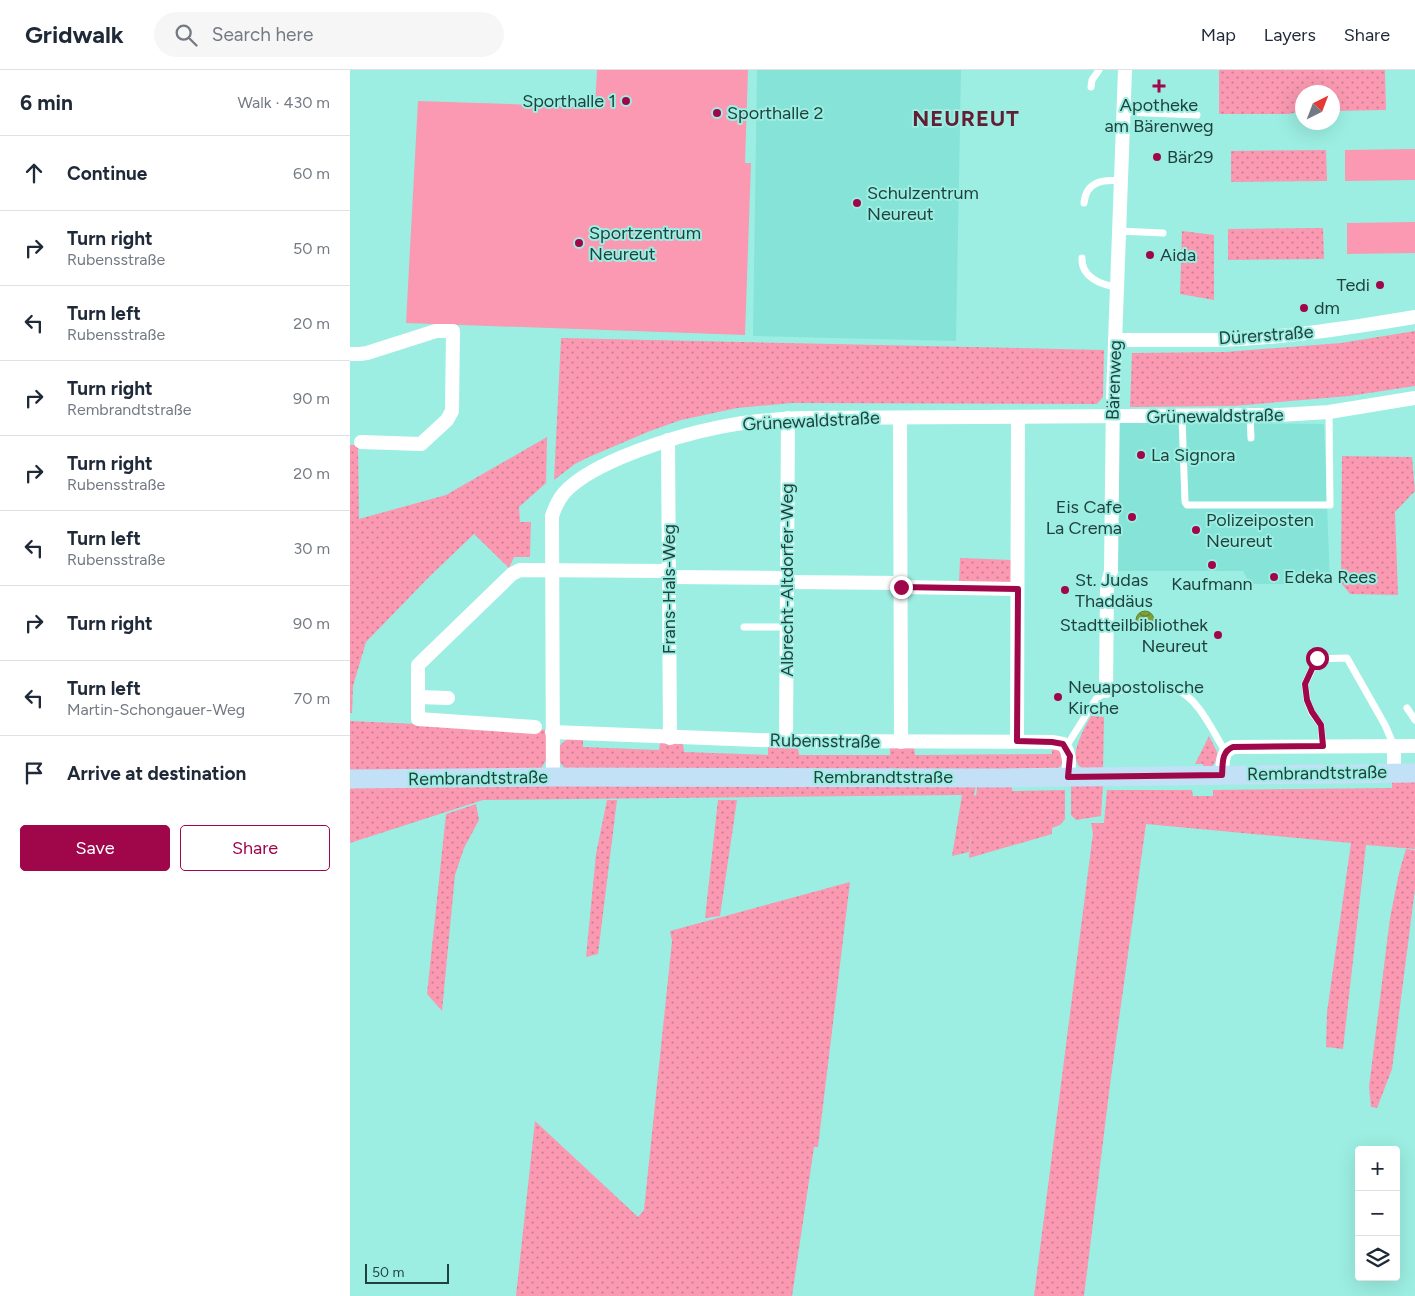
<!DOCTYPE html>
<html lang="en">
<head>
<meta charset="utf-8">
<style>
  body { margin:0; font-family:Figtree,sans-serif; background:#f6f6f7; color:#1f2937 }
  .controls { position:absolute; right:15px; bottom:15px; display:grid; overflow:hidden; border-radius:5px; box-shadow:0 5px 20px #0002 }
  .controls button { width:45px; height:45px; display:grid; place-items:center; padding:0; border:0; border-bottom:1px solid #e0e1e3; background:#fff; color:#1f2937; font:25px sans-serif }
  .compass { position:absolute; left:945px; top:15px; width:45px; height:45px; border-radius:50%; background:#fff; box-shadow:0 5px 20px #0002; rotate:42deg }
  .scale { position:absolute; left:15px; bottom:12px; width:84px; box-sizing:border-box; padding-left:5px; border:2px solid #20423e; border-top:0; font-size:14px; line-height:18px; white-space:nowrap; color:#20423e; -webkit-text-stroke:4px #9ceee2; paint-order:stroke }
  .stop { position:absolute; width:15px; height:15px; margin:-11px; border:4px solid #a0064a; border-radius:50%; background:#fff }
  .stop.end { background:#a0064a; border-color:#fff; box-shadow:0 1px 5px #0008 }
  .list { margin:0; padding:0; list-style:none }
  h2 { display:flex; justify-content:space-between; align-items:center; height:65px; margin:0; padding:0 20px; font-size:21px }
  h2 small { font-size:16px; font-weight:400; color:#747a83 }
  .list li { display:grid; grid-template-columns:32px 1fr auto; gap:15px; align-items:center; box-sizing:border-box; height:75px; padding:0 20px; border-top:1px solid #e0e1e3 }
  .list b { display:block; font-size:19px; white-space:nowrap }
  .list p { margin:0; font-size:16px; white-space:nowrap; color:#747a83 }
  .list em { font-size:16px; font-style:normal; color:#747a83 }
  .actions { display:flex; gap:10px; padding:15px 20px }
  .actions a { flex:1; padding:11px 0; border:1px solid #a0064a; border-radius:5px; text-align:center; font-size:18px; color:#a0064a }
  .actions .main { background:#a0064a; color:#fff }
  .icon { flex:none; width:28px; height:28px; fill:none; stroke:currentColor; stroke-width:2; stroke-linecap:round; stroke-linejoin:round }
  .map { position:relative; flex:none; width:1065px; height:1226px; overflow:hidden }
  header { display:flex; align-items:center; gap:30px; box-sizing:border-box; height:70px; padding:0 25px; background:#fff; border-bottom:1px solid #e0e1e3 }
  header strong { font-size:24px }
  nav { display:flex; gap:28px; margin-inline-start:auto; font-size:18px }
  .search { width:350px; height:45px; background:#f6f6f7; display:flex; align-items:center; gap:12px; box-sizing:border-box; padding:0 18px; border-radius:28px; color:#747a83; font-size:19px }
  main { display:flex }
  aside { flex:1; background:#fff }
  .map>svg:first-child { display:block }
  .built { fill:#86e3d7 }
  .grass { fill:url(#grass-dots) }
  .garden { fill:#fa99b1 }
  .water { fill:url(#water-waves); stroke:#628339 }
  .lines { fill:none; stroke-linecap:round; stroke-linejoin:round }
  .lane { stroke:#fff; stroke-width:7 }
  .street { stroke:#fff; stroke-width:14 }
  .secondary { stroke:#c2e0f6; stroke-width:19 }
  .route { stroke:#a0064a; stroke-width:6 }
  .poi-dot { fill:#a0064a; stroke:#9ceee2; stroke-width:2 }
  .labels { text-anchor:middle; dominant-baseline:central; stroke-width:4; stroke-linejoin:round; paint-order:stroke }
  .poi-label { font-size:18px; fill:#20423e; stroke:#9ceee2; text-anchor:start }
  .street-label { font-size:18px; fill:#20423e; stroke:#9ceee2 }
  .district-label { font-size:22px; font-weight:bold; letter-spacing:1px; fill:#621e33; stroke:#9ceee2 }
</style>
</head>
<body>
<header>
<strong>Gridwalk</strong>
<div class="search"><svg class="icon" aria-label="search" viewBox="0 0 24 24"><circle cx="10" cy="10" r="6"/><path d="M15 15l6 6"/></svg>Search here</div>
<nav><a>Map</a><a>Layers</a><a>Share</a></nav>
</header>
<main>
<aside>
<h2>6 min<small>Walk · 430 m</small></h2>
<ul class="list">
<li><svg class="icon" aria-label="ahead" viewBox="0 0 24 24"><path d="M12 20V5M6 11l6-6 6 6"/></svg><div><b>Continue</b></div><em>60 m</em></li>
<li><svg class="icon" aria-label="right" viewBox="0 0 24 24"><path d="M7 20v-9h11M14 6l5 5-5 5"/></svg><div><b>Turn right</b><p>Rubensstraße</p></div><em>50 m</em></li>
<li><svg class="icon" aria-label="left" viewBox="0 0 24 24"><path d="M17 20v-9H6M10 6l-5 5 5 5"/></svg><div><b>Turn left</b><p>Rubensstraße</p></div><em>20 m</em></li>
<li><svg class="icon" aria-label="right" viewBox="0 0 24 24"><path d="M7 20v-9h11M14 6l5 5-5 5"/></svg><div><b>Turn right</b><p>Rembrandtstraße</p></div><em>90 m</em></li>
<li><svg class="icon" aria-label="right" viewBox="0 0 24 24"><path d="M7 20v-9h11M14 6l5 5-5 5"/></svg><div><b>Turn right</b><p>Rubensstraße</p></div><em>20 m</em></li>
<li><svg class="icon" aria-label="left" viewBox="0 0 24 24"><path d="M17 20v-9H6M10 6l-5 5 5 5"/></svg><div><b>Turn left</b><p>Rubensstraße</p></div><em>30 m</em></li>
<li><svg class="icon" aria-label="right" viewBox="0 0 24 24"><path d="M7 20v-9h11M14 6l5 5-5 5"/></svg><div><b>Turn right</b></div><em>90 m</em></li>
<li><svg class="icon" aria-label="left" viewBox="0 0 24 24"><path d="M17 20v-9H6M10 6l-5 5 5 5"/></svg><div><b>Turn left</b><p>Martin-Schongauer-Weg</p></div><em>70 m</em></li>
<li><svg class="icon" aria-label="arrive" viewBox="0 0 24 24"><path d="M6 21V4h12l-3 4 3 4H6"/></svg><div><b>Arrive at destination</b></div></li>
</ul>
<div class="actions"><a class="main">Save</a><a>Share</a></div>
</aside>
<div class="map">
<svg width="1065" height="1226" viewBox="0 0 1065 1226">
  <defs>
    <pattern id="grass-dots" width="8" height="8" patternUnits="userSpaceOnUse" patternTransform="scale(1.25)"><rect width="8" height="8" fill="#fa99b1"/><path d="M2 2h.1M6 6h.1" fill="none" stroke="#ca7e91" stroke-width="1.8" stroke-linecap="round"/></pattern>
    <pattern id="water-waves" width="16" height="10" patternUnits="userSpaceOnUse" patternTransform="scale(1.25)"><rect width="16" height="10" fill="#7f9f37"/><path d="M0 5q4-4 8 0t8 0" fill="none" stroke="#688330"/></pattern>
  </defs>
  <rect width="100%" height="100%" fill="#9ceee2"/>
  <!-- built -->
  <g class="built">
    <polygon points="407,0 611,0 606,271 403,266"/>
    <polygon points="767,352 974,354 980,514 900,514 893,501 767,501"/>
  </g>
  <!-- grass -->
  <g class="grass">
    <polygon points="869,0 1035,0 1036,40 983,41 982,22 952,22 952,41 939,44 869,44"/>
    <polygon points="976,80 977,111 881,112 881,81"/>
    <polygon points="973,158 974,189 878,190 878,159"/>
    <polygon points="832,161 864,165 864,230 830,224"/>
    <polygon points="1065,261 1065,316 999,326 883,336 780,337 782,283 875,282 991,273"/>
    <polygon points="211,268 754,280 753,327 747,334 442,333 387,338 331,350 300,361 239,387 225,394 204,410"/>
    <polygon points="197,367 196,413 169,437 170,452 181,452 180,487 164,487 159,498 124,464 79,507 16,572 3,616 2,643 0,643 0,375 8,375 9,449 96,425"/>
    <polygon points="992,386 1062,387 1065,421 1045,442 1048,525 1000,524 991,513"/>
    <polygon points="610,488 662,490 662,513 609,512"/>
    <path d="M741,646L754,647L753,700C746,700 737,701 732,698C716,689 735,657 741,646Z"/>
    <polygon points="0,651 198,660 197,689 190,700 0,702"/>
    <path d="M859,666L868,684C865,692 864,699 854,699L853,694H845Z"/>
    <polygon points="217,669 233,669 233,677 309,680 310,673 333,674 334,682 418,685 418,677 448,678 449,685 540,685 540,677 564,677 565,685 702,684 702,677 711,682 713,694 707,699 215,699 209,691 208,677"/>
    <polygon points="1042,710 1065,710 1065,779 1016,775 993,979 976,977 977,942 1001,773 796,754 761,1007 734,1226 684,1226 743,763 741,753 754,753 757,720 842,720 843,726 863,726 863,720 1042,718"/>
    <polygon points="628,711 662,712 662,721 715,720 715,749 710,755 702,758 702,764 619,788 622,755 619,782 602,786 612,725 133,730 0,773 0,716 627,711 624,725 626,726"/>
    <polygon points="721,713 753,715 751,746 726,750 721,745"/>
    <polygon points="257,730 267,730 248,884 236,887 246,784"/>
    <polygon points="368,730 387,730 370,846 355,848"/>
    <polygon points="126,734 129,750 114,778 105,805 92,941 77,924 96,744"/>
    <polygon points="1056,779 1065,780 1065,819 1042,999 1027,1038 1021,1037 1019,1017 1040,848 1049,803"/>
    <polygon points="500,812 468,1077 464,1077 442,1226 166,1226 185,1051 288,1147 294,1140 322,871 320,861"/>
  </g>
  <!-- garden -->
  <g class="garden">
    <polygon points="247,0 398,0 395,93 401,93 395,265 56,253 68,31 245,37"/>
    <polygon points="1065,79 1065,110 995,111 995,80"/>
    <polygon points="1065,152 1065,183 997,184 997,153"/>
  </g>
  <!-- water -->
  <circle class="water" cx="795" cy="550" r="9"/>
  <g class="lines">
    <!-- lane -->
    <g class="lane">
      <polyline points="741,17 742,10 749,0"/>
      <polyline points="774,42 847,45"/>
      <path d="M734,133C736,111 754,109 771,111"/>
      <polyline points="769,161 813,163"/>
      <path d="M732,188C731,207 751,215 767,217"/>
      <polyline points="900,346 901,368"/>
      <polyline points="832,347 835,432 837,435 980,435 979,342"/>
      <polyline points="394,557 437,557"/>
      <polyline points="1057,638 1065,650"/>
      <polyline points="973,676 971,655 962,643 957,630 955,614 967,589 997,588 1035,655 1044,676"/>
      <path d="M716,677L746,629L756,621L824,619C847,625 863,662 875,681"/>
    </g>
    <!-- street -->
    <g class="street">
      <path d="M765,270C799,270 834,270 868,270C934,268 1000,258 1065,247"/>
      <polyline points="0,284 10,284 17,283 86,261 103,261 102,341 97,350 71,374 11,372"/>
      <polyline points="550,348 551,672"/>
      <polyline points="318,370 320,668"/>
      <polyline points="318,507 437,508"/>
      <polyline points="437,512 551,513"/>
      <polyline points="551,517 667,519"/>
      <polyline points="756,621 757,517 761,501 763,327 775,0"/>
      <polyline points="68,627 98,628"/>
      <polyline points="185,657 68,649 68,595 162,504 170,500 318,501"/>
      <path d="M202,662L436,671L702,672L713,674C721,684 719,695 718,707"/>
      <polyline points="436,671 438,348"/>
      <polyline points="667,671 668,348"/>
      <polyline points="1044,677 1044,702"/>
      <path d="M872,705C873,693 871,682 883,677L1065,676"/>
      <path d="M203,707L202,446C205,437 208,430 214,423C242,391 329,365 370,357C398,351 425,349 453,348L929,345L979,342L1065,328"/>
    </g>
    <!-- secondary -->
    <polyline class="secondary" points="0,709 203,707 651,708 1065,703"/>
  </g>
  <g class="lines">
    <!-- route -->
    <path class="route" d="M551,517L668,519L667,671L702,672L713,674L720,686L718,707L872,705C873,693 871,682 883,677L973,676L971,655L962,642L957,630L955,614L967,588"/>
  </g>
  <!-- markers -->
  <g class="poi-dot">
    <path d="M806.5 8.5h5v5h5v5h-5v5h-5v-5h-5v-5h5z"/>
    <circle cx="276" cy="31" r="5"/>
    <circle cx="367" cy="43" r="5"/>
    <circle cx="807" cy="87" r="5"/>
    <circle cx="507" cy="133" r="5"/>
    <circle cx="229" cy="173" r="5"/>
    <circle cx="800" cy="185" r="5"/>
    <circle cx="1030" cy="215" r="5"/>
    <circle cx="954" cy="238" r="5"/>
    <circle cx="791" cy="385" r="5"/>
    <circle cx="782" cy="447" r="5"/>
    <circle cx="846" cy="460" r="5"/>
    <circle cx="862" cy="495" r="5"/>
    <circle cx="924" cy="507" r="5"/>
    <circle cx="715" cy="520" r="5"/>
    <circle cx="868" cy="565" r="5"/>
    <circle cx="708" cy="627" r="5"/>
  </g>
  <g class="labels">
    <!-- poi labels -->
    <g class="poi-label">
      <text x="266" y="31" text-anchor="end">Sporthalle 1</text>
      <text x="809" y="35" text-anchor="middle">Apotheke<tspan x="809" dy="21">am Bärenweg</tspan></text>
      <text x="377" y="43">Sporthalle 2</text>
      <text x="817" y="87">Bär29</text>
      <text x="517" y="123">Schulzentrum<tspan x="517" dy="21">Neureut</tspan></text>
      <text x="239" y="163">Sportzentrum<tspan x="239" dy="21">Neureut</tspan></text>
      <text x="810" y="185">Aida</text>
      <text x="1020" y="215" text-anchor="end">Tedi</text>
      <text x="964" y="238">dm</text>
      <text x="801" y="385">La Signora</text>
      <text x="772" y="437" text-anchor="end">Eis Cafe<tspan x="772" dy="21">La Crema</tspan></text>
      <text x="856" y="450">Polizeiposten<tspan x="856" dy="21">Neureut</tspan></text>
      <text x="934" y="507">Edeka Rees</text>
      <text x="725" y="510">St. Judas<tspan x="725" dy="21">Thaddäus</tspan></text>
      <text x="862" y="514" text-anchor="middle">Kaufmann</text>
      <text x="858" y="555" text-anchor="end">Stadtteilbibliothek<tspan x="858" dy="21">Neureut</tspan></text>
      <text x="718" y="617">Neuapostolische<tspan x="718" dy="21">Kirche</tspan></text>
    </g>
    <!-- street labels -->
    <g class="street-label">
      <text transform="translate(916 265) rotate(-4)">Dürerstraße</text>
      <text transform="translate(764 310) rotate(-88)">Bärenweg</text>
      <text transform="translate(865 346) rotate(-1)">Grünewaldstraße</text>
      <text transform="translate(461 351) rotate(-3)">Grünewaldstraße</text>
      <text transform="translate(437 510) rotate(-90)">Albrecht-Altdorfer-Weg</text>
      <text transform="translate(319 519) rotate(-90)">Frans-Hals-Weg</text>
      <text transform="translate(475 671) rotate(1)">Rubensstraße</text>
      <text transform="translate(967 703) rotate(-1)">Rembrandtstraße</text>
      <text x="533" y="707">Rembrandtstraße</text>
      <text transform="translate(128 708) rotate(-1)">Rembrandtstraße</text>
    </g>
    <!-- district labels -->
    <g class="district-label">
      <text x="616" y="48">NEUREUT</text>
    </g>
  </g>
</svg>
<div class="controls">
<button>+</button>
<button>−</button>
<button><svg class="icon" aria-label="layers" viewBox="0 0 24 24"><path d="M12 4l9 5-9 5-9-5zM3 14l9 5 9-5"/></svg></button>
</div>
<svg class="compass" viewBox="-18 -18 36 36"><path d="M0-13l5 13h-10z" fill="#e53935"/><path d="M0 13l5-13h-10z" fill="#747a83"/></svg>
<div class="scale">50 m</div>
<div class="stop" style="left:967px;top:588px"></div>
<div class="stop end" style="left:551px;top:517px"></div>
</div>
</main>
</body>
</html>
